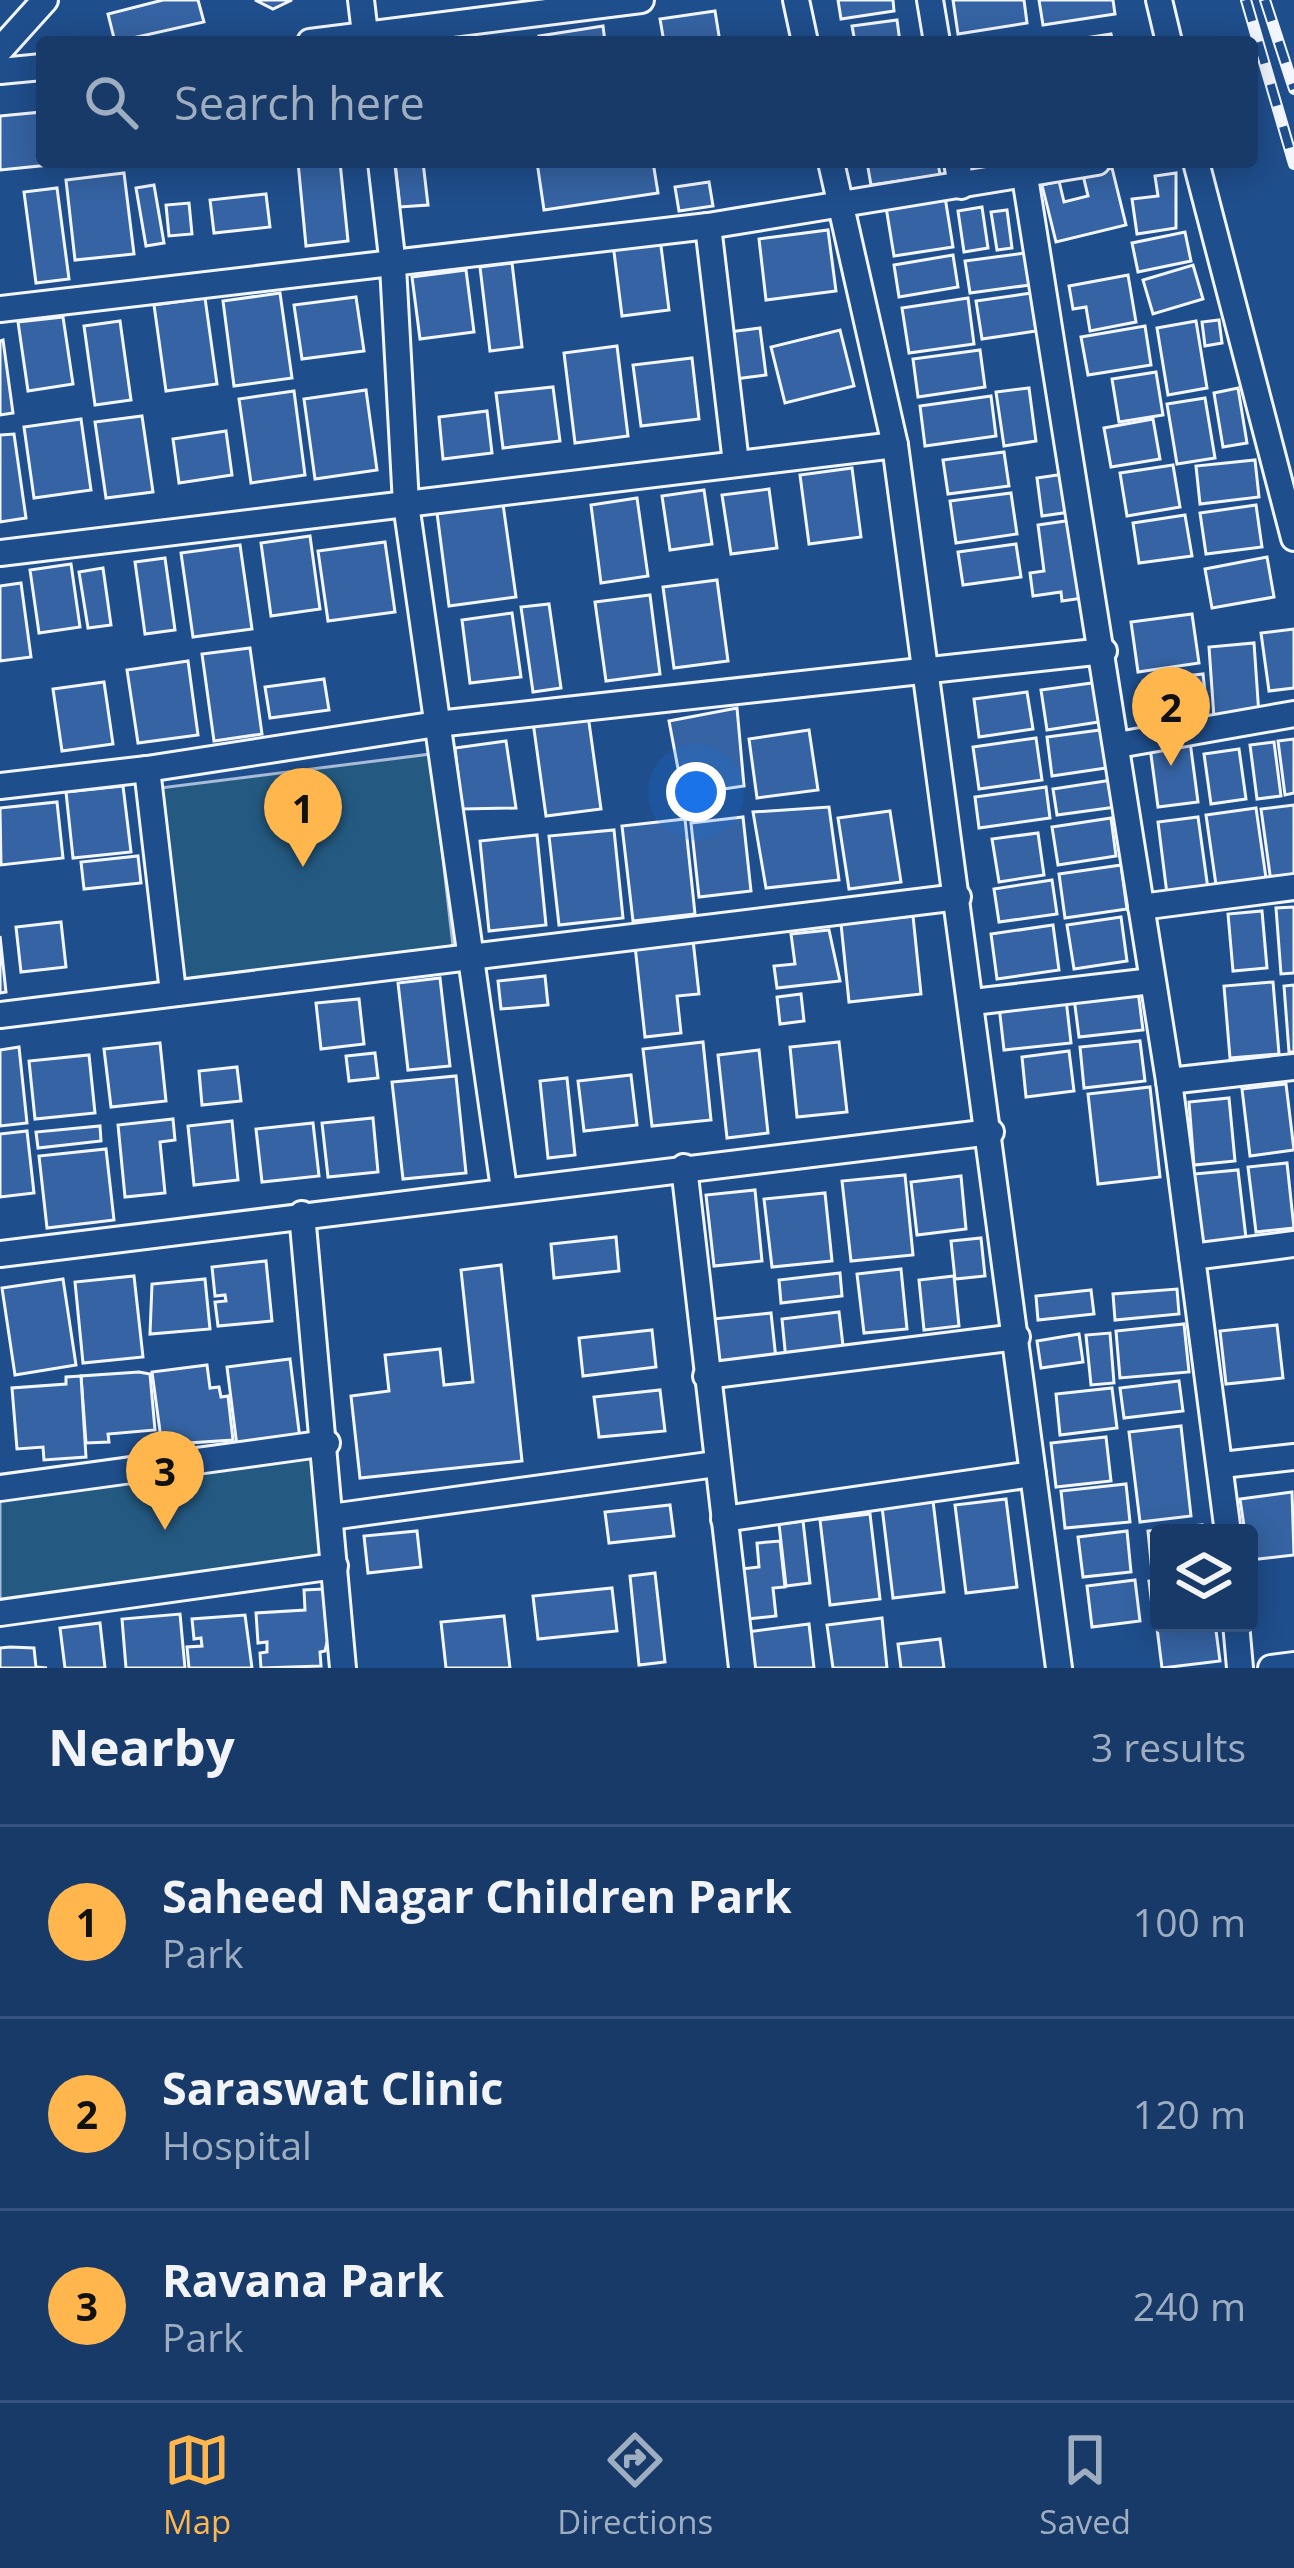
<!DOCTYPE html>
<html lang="en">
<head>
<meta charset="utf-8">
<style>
  body { margin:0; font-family:"Open Sans",sans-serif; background:#20416f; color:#f1f3f6 }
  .controls { position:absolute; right:36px; bottom:36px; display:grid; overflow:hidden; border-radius:12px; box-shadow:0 6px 30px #0003 }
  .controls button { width:108px; height:108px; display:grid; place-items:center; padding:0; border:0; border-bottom:3px solid #36547d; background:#173a69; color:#f1f3f6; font:60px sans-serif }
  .you { position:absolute; left:696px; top:792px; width:42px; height:42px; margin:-30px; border:9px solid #fff; border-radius:50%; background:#1a73e8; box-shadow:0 0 0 18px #1a73e833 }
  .badge { display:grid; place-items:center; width:78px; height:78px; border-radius:50%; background:#ffb74d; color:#111; font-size:39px; font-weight:700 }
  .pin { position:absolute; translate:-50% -99px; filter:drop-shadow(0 3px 6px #0008) }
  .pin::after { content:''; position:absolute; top:63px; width:42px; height:36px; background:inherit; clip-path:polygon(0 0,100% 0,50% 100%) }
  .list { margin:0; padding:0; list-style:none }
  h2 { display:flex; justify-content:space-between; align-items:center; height:156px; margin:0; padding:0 48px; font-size:51px }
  h2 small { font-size:39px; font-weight:400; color:#9eadc0 }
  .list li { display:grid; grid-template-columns:78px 1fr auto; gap:36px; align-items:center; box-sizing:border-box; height:192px; padding:0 48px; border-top:3px solid #36547d }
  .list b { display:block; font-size:45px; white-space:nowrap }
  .list p { margin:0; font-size:39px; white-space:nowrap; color:#9eadc0 }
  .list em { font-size:39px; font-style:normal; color:#9eadc0 }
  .icon { flex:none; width:66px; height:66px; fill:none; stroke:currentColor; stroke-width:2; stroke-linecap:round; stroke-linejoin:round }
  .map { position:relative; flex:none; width:1294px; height:1668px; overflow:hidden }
  .search { position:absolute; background:#173a69; box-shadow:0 6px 30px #0003; left:36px; right:36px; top:36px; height:132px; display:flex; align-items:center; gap:30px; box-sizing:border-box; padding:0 42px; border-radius:12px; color:#9eadc0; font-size:45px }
  .sheet { height:732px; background:#173a69 }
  nav { display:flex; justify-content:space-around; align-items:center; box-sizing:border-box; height:168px; border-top:3px solid #36547d; background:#173a69; font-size:33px; color:#9eadc0 }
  nav a { display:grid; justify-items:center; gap:6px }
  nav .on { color:#ffb74d }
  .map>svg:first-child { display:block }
  .green { fill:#245a82; stroke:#a8bbd7; stroke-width:3 }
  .building { fill:#3563a3; stroke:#f2f6ff; stroke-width:3 }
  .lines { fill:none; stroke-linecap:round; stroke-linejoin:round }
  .minor-casing { stroke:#f2f6ff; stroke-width:30 }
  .minor { stroke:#1f4e8c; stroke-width:24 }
  .rail-casing { stroke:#f2f6ff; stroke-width:12 }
  .rail { stroke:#1f4e8c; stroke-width:8; stroke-dasharray:22; stroke-linecap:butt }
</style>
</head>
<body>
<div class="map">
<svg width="1294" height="1668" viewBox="0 0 1294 1668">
  <rect width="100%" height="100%" fill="#1f4e8c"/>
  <!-- green -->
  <g class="green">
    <polygon points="431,754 453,946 174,982 152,789"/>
    <polygon points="327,1443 334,1556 0,1615 0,1488"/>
  </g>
  <!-- building -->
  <g class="building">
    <polygon points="163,0 198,0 204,22 115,42 108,14"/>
    <polygon points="292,0 273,9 255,0"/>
    <polygon points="838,0 893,0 894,11 841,19"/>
    <polygon points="953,0 1024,0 1027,23 958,34"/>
    <polygon points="1039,0 1113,0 1115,14 1043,25"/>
    <polygon points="715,11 720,42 664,42 660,19"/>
    <polygon points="897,20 900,42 855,42 852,26"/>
    <polygon points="603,26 605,42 540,42 539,36"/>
    <polygon points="1111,34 1113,42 1060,42"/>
    <polygon points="42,112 42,162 49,165 0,170 0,116"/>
    <polygon points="298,162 340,162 348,241 306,246"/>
    <polygon points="395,162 423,162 428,205 400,207"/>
    <polygon points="537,162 653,162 658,193 544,210"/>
    <polygon points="867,162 938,162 940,175 871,185"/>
    <polygon points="1112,168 1126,225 1056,242 1042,185 1059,181 1064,202 1088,196 1083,175"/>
    <polygon points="124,173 134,254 75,260 66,180"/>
    <polygon points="1176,173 1176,228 1137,234 1132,199 1158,196 1155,176"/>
    <polygon points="709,182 713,206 679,211 675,187"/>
    <polygon points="154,185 164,243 146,246 136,188"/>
    <polygon points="57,188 69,279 36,283 24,192"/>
    <polygon points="266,194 270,227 214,233 210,200"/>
    <polygon points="945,197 953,247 894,256 886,207"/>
    <polygon points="189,203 192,234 169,236 166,205"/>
    <polygon points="982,207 988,248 964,252 958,211"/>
    <polygon points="1007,210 1012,248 997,250 991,212"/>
    <polygon points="828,230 836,291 766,300 759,239"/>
    <polygon points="1185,232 1191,261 1138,272 1132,243"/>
    <polygon points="660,238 669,310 622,316 613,244"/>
    <polygon points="1025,253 1030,285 970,293 965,261"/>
    <polygon points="953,255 958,287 899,297 894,265"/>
    <polygon points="512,263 522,347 490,351 480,267"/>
    <polygon points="1193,265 1203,299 1153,314 1143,280"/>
    <polygon points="466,270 474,332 420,339 412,277"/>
    <polygon points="1128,275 1136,322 1090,331 1086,307 1073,309 1069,286"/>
    <polygon points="280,293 292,378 234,386 223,301"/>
    <polygon points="1031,293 1036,331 982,339 976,301"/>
    <polygon points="356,297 364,351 302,359 294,305"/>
    <polygon points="205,298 217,384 166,391 154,305"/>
    <polygon points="968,298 974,344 909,353 902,308"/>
    <polygon points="63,317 73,384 28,391 18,322"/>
    <polygon points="1219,320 1222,343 1205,346 1202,322"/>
    <polygon points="120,321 131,400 95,405 84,326"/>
    <polygon points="1196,321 1207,388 1168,395 1157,328"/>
    <polygon points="1145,326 1151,365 1088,375 1081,337"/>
    <polygon points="760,328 766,375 735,379 729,332"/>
    <polygon points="840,330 854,386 785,403 771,347"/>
    <polygon points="3,340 13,413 0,415 0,341"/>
    <polygon points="617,346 628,436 575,443 564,353"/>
    <polygon points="980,350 985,387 918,397 913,359"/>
    <polygon points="692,358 699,419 641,426 633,365"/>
    <polygon points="1156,372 1163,415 1119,422 1112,379"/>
    <polygon points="553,387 560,441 503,448 496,393"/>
    <polygon points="1029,388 1036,441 1004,446 996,392"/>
    <polygon points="1238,388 1247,443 1223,447 1214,393"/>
    <polygon points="366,390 377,470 315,479 304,399"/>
    <polygon points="294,391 305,475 251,483 239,399"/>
    <polygon points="991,396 996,436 925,446 920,406"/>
    <polygon points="1205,398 1215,458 1177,464 1167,404"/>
    <polygon points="487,411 492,453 443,459 439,417"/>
    <polygon points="142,416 153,492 106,498 95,422"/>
    <polygon points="81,419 91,490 34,498 24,427"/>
    <polygon points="1153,419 1160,459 1111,467 1104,428"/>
    <polygon points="226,431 232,475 179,483 173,439"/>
    <polygon points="14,434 26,518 0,522 0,435"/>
    <polygon points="1004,452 1009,486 948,494 943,460"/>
    <polygon points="1255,460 1259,497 1200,504 1196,466"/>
    <polygon points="1173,465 1180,507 1127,516 1120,473"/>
    <polygon points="852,468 861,537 809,544 800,475"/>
    <polygon points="1071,473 1077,511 1042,516 1037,478"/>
    <polygon points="769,489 777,548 731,554 722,495"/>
    <polygon points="704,490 712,544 670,550 662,496"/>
    <polygon points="1011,493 1017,534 956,543 950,501"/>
    <polygon points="637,498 648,576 601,583 591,505"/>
    <polygon points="503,504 516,597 449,606 437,513"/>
    <polygon points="1256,505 1262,547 1206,554 1200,513"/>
    <polygon points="1185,515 1192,556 1139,563 1133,523"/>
    <polygon points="1079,519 1090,597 1062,601 1061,592 1033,596 1030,573 1044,571 1038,525"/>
    <polygon points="310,536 320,609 271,616 261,543"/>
    <polygon points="385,542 395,612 328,621 318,551"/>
    <polygon points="1016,544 1021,577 963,585 958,552"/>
    <polygon points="240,545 252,629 193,637 181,553"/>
    <polygon points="1267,557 1274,597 1212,608 1205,569"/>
    <polygon points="165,558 175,630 145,634 135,562"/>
    <polygon points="71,564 80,627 39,633 30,570"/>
    <polygon points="103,568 111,625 88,628 79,572"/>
    <polygon points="717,580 728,661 674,668 663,587"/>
    <polygon points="21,583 31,657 0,661 0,586"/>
    <polygon points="650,595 660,674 606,681 595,602"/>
    <polygon points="549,604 561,688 533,692 521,607"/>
    <polygon points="512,613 521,677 470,683 462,620"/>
    <polygon points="1192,614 1199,663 1138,672 1131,622"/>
    <polygon points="1294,629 1294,688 1269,691 1261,633"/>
    <polygon points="1254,643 1259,715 1214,718 1209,647"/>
    <polygon points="250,648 262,734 214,741 202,654"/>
    <polygon points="188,661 198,735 138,743 127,670"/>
    <polygon points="1203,674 1208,719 1148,727 1143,681"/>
    <polygon points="324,679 329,710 270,718 265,687"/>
    <polygon points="104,682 113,744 62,751 53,689"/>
    <polygon points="1099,682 1105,721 1047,730 1041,690"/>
    <polygon points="1027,692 1033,729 979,737 974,699"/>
    <polygon points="737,708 744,786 683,795 669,721"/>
    <polygon points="588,715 601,809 546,816 533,722"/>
    <polygon points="809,730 818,790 757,798 749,739"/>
    <polygon points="1100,730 1106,768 1052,776 1047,737"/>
    <polygon points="1189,734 1198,802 1158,807 1149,740"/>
    <polygon points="1036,738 1042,780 979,789 973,747"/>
    <polygon points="1294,739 1294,793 1285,795 1278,741"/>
    <polygon points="506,741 516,808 462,809 455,748"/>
    <polygon points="1274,742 1281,796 1257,799 1250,745"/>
    <polygon points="1239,749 1246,799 1211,804 1204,754"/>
    <polygon points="1112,780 1116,807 1057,815 1053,789"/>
    <polygon points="123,786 131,852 73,858 66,792"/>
    <polygon points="1046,787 1050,818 979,828 975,797"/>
    <polygon points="57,802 63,858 1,865 0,808"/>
    <polygon points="1294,805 1294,879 1271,882 1261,809"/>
    <polygon points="829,807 839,880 766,888 753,812"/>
    <polygon points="1256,808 1266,878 1216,885 1206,815"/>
    <polygon points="890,811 901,882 849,889 838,818"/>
    <polygon points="743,817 751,891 699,897 691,823"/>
    <polygon points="1198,817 1208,889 1167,894 1158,822"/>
    <polygon points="1111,818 1116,856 1058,865 1052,827"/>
    <polygon points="685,819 695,914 633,921 622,826"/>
    <polygon points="614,830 623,918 559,925 549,836"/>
    <polygon points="1038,833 1044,875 999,882 992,839"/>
    <polygon points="537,835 546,925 489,931 480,841"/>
    <polygon points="138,856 141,883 84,889 81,862"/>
    <polygon points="1121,865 1127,909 1065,918 1059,874"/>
    <polygon points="1052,880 1057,914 999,922 994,889"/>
    <polygon points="1294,907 1294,973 1281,974 1276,908"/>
    <polygon points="1262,911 1267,968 1233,971 1228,914"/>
    <polygon points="913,916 921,994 849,1002 841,924"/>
    <polygon points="1121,917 1127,961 1074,969 1067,925"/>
    <polygon points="61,922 66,967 21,972 16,927"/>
    <polygon points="1053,925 1059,970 997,979 991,934"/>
    <polygon points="829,930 840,981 777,988 774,966 795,964 791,934"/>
    <polygon points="0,936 6,992 0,993"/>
    <polygon points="693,940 699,994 677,996 681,1033 645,1037 635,946"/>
    <polygon points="545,976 548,1005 501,1009 498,981"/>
    <polygon points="440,978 450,1066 408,1070 398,983"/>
    <polygon points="1273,982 1279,1054 1230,1058 1224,986"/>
    <polygon points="1294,985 1294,1052 1289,1052 1284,986"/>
    <polygon points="1138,991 1143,1030 1079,1037 1074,998"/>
    <polygon points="801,994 804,1021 780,1024 777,997"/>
    <polygon points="359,999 364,1044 321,1049 316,1003"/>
    <polygon points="1066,999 1071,1043 1004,1050 999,1006"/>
    <polygon points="1140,1041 1145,1081 1084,1088 1080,1047"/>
    <polygon points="703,1042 711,1120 652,1126 643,1049"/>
    <polygon points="839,1042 847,1112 797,1117 790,1047"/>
    <polygon points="160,1043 166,1101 111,1107 104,1049"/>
    <polygon points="19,1047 27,1123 0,1126 0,1050"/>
    <polygon points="759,1050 768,1133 727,1138 718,1055"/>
    <polygon points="1069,1051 1074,1091 1026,1097 1022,1057"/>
    <polygon points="375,1053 378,1078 349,1081 346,1056"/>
    <polygon points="89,1055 95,1113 35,1119 29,1061"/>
    <polygon points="237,1067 241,1101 202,1105 199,1071"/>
    <polygon points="631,1075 637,1125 584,1131 578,1081"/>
    <polygon points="456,1076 466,1173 403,1179 392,1082"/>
    <polygon points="567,1078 575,1155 548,1158 540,1081"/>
    <polygon points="1286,1084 1294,1150 1250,1156 1242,1089"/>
    <polygon points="1150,1087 1160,1177 1098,1184 1088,1094"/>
    <polygon points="1229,1098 1235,1161 1194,1165 1189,1102"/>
    <polygon points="373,1118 378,1172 328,1177 322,1123"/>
    <polygon points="173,1119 175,1140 160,1142 165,1193 125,1197 118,1125"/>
    <polygon points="232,1121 238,1180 194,1185 188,1126"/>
    <polygon points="313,1123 319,1176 262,1182 256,1129"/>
    <polygon points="100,1126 101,1141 38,1148 36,1132"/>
    <polygon points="27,1131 34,1193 0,1197 0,1134"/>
    <polygon points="106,1149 114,1220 47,1228 39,1156"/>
    <polygon points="1287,1163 1294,1228 1256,1232 1248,1167"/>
    <polygon points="1238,1170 1246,1238 1202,1243 1194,1174"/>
    <polygon points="905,1175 913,1255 851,1261 842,1181"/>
    <polygon points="961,1176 966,1229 917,1235 911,1182"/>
    <polygon points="755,1190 762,1261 714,1266 706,1195"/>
    <polygon points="825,1193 832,1261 772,1267 764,1199"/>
    <polygon points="616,1237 619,1271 554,1278 551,1244"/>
    <polygon points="981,1238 985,1276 955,1279 951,1241"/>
    <polygon points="266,1261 272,1321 218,1326 215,1302 226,1301 225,1295 215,1296 212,1267"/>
    <polygon points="501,1265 522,1461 360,1478 351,1396 389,1391 385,1355 440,1349 444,1385 473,1382 461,1270"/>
    <polygon points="901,1269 907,1329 864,1333 857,1274"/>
    <polygon points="840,1273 842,1296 781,1303 779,1280"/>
    <polygon points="134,1276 143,1357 83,1363 75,1282"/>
    <polygon points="954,1276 959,1326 924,1330 919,1280"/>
    <polygon points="63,1279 76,1365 15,1375 2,1288"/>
    <polygon points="205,1279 210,1329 150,1334 152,1284"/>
    <polygon points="1177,1289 1179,1314 1115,1320 1113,1294"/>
    <polygon points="1091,1290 1094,1314 1038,1320 1036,1296"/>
    <polygon points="839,1312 844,1354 786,1360 782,1319"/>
    <polygon points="771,1313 776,1359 718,1365 713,1319"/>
    <polygon points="1184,1324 1189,1372 1120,1378 1116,1331"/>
    <polygon points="1277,1325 1283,1378 1226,1384 1220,1331"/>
    <polygon points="652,1330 656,1367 583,1376 579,1338"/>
    <polygon points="1110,1333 1114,1383 1091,1385 1086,1335"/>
    <polygon points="1079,1334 1083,1362 1041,1368 1037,1341"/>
    <polygon points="290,1359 300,1439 237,1446 227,1367"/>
    <polygon points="207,1365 210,1388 219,1387 221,1397 228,1396 233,1440 189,1443 191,1458 164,1461 152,1372"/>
    <polygon points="139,1372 150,1374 155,1430 108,1434 109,1442 86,1443 81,1376"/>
    <polygon points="81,1376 86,1457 44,1460 43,1447 17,1449 12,1388 66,1384 66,1377"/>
    <polygon points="1179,1381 1183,1411 1124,1418 1120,1388"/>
    <polygon points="1112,1388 1117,1428 1060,1435 1056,1394"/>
    <polygon points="660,1390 665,1431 599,1437 594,1397"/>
    <polygon points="1181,1426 1191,1516 1140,1522 1129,1432"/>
    <polygon points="1106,1437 1111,1481 1056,1487 1051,1443"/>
    <polygon points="1126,1484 1130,1522 1065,1528 1061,1491"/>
    <polygon points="1292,1492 1294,1555 1249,1560 1240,1499"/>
    <polygon points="1006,1499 1017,1587 966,1593 955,1505"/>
    <polygon points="933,1501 944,1592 893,1598 882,1507"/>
    <polygon points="670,1505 674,1536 609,1543 605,1512"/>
    <polygon points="870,1514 880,1599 830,1605 820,1520"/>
    <polygon points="803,1521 810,1583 786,1586 779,1524"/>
    <polygon points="1202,1525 1203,1533 1159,1533 1159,1571 1152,1572 1148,1531"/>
    <polygon points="417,1531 421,1567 368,1573 364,1536"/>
    <polygon points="1127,1531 1131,1572 1083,1577 1078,1537"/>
    <polygon points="780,1541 785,1587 773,1588 776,1616 747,1619 741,1569 759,1567 757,1543"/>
    <polygon points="655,1573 665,1662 639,1665 630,1576"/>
    <polygon points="1135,1580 1140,1621 1092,1627 1087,1586"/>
    <polygon points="1159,1580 1159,1614 1153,1614 1149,1581"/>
    <polygon points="612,1588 617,1631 538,1639 533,1596"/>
    <polygon points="323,1589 328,1638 325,1651 320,1652 321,1666 261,1668 260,1653 267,1652 267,1642 258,1643 256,1613 305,1610 304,1590"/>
    <polygon points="180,1614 185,1668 126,1668 122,1619"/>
    <polygon points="245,1615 252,1668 189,1668 187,1647 202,1646 201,1638 194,1639 192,1619"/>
    <polygon points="504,1616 510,1668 446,1668 441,1622"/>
    <polygon points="882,1618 887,1668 833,1668 827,1625"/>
    <polygon points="100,1623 105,1668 65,1668 60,1628"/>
    <polygon points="1215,1623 1220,1661 1162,1668 1157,1628"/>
    <polygon points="809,1624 814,1668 751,1668 747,1632"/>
    <polygon points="940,1639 944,1668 901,1668 898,1644"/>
    <polygon points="10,1647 34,1648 36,1667 47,1668 0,1668 0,1648"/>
  </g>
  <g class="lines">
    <!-- minor casing -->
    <g class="minor-casing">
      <g id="minor">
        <polyline points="361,0 366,42"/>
        <polyline points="796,0 805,42"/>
        <polyline points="930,0 937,42"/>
        <polyline points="1159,0 1169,42"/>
        <polyline points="310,42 641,0"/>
        <polyline points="0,50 45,0"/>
        <polyline points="0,71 42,67"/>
        <polyline points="381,162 393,266 406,504 504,1189"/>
        <polyline points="831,162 895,445 1059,1668"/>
        <polyline points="957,162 961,186"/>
        <polyline points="1196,162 1294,538"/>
        <polyline points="1025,177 1169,1081 1228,1533"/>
        <polyline points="708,226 736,463"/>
        <polyline points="0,309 708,226 1097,162"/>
        <polyline points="0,553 895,445"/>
        <polyline points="1118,745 1294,714"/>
        <polyline points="147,769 173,992"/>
        <polyline points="0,786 147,769 437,724 1104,651"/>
        <polyline points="1141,907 1294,887"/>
        <polyline points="973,1002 1152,981"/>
        <polyline points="0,1015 958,897"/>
        <polyline points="1169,1081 1294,1067"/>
        <polyline points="684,1167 742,1668"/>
        <polyline points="302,1214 343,1668"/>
        <polyline points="0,1254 991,1132"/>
        <polyline points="1192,1257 1294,1244"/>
        <polyline points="706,1376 1017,1337"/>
        <polyline points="1222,1465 1294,1457"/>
        <polyline points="0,1488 327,1443"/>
        <polyline points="331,1517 716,1464"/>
        <polyline points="724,1519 1033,1474"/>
        <polyline points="0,1613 335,1566"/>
        <polyline points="1236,1623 1240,1668"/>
        <polyline points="1271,1668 1294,1665"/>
      </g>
    </g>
    <!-- minor -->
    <use href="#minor" class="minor"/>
    <!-- rail casing -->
    <g class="rail-casing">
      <g id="rail">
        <polyline points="1246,0 1294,164"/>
        <polyline points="1265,0 1294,89"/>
      </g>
    </g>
    <!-- rail -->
    <use href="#rail" class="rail"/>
  </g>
</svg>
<div class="controls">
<button><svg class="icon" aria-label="layers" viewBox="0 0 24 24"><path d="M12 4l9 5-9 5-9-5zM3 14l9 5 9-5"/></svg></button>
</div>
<div class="you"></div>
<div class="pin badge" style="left:303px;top:867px">1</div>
<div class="pin badge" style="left:1171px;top:766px">2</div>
<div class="pin badge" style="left:165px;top:1530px">3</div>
<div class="search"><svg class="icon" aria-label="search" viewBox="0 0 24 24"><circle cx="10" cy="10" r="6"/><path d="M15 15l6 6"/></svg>Search here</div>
</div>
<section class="sheet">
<h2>Nearby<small>3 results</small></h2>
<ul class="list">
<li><span class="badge">1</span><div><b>Saheed Nagar Children Park</b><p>Park</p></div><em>100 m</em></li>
<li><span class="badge">2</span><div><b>Saraswat Clinic</b><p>Hospital</p></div><em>120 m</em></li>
<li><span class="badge">3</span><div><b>Ravana Park</b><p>Park</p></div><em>240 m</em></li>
</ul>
</section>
<nav>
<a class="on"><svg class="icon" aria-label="map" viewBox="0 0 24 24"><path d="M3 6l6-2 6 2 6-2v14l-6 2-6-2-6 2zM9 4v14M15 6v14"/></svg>Map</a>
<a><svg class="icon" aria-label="directions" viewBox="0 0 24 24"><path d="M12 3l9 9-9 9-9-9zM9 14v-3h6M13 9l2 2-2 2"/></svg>Directions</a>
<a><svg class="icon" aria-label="saved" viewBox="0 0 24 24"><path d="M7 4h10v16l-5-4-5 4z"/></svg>Saved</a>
</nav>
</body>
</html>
